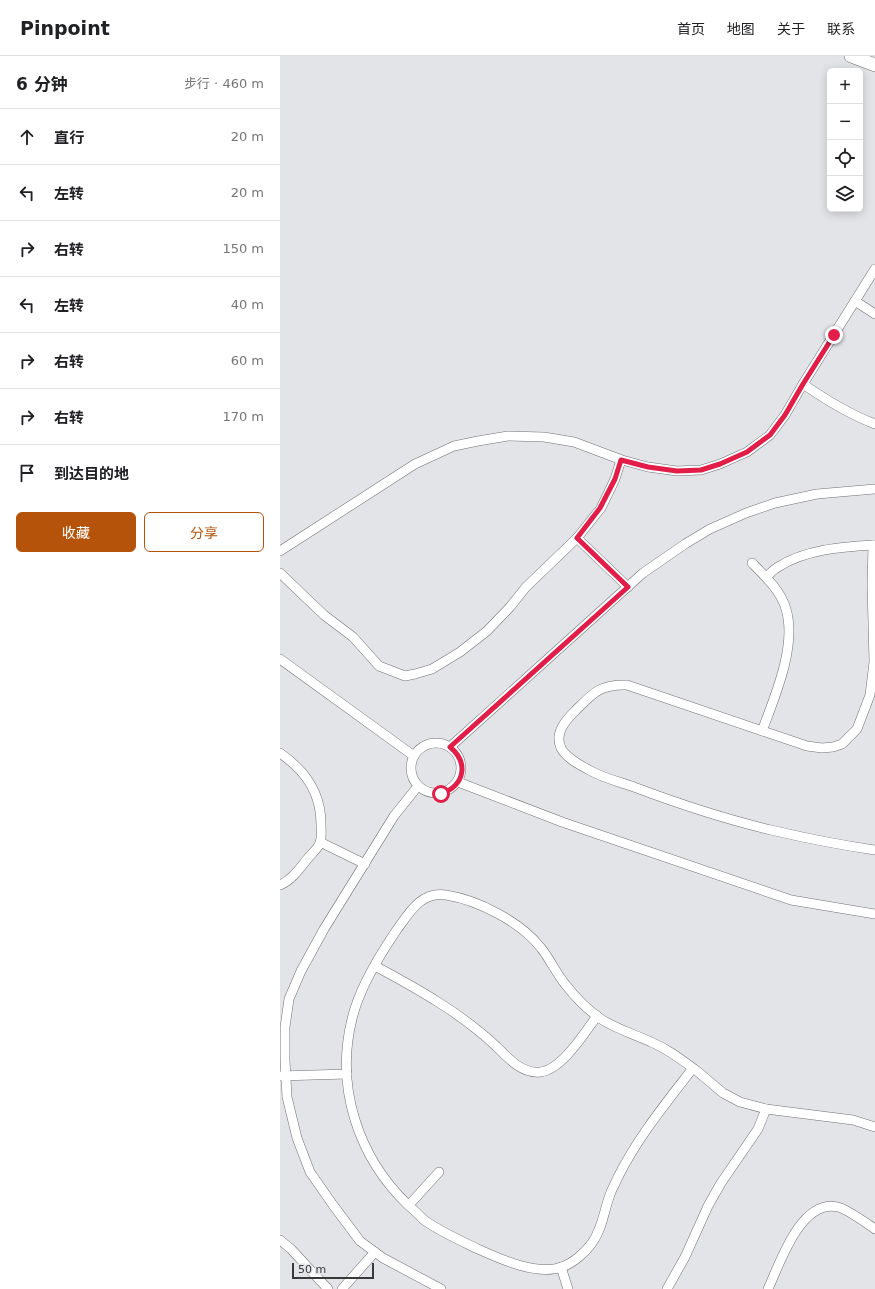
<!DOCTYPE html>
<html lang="zh">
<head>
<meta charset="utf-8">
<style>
  body { margin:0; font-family:"DejaVu Sans","Noto Sans SC",sans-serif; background:#f6f6f6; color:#202124 }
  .controls { position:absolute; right:12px; top:12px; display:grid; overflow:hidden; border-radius:6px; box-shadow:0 2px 10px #0003 }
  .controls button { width:36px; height:36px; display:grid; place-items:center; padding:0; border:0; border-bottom:1px solid #e0e0e0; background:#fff; color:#202124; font:20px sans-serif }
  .scale { position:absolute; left:12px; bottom:10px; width:82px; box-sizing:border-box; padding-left:4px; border:2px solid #39393a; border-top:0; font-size:11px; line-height:14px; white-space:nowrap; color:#39393a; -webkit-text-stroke:3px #e3e4e7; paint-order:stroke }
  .stop { position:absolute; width:12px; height:12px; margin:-9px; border:3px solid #e11d48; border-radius:50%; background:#fff }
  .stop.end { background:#e11d48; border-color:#fff; box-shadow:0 1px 4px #0008 }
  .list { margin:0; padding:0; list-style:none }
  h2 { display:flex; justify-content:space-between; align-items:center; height:52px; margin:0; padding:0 16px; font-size:17px }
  h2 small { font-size:13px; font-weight:400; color:#757577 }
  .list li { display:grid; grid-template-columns:26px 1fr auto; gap:12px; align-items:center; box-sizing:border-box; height:56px; padding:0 16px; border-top:1px solid #e0e0e0 }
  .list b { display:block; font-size:15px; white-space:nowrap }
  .list em { font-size:13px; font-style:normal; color:#757577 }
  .actions { display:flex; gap:8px; padding:12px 16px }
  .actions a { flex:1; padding:9px 0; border:1px solid #b45309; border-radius:6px; text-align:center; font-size:14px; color:#b45309 }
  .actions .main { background:#b45309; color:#fff }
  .icon { flex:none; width:22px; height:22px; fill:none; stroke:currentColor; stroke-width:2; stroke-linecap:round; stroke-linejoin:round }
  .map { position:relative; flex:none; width:595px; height:1233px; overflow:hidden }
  header { display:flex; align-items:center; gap:24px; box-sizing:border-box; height:56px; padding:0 20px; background:#fff; border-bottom:1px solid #e0e0e0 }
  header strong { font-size:19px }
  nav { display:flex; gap:22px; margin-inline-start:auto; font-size:14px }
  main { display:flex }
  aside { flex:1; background:#fff }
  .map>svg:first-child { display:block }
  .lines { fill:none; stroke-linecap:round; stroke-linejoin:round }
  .minor-casing { stroke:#707174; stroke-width:10 }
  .secondary-casing { stroke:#707174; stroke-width:14 }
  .minor { stroke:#fff; stroke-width:9 }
  .secondary { stroke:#fff; stroke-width:13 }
  .route { stroke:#e11d48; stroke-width:5 }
</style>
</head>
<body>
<header>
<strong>Pinpoint</strong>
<nav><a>首页</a><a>地图</a><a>关于</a><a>联系</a></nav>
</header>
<main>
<aside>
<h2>6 分钟<small>步行 · 460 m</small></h2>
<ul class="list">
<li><svg class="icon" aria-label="ahead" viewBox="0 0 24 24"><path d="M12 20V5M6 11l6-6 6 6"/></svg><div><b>直行</b></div><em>20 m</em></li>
<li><svg class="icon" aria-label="left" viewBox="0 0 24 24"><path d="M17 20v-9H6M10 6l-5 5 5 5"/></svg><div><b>左转</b></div><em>20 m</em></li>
<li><svg class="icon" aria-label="right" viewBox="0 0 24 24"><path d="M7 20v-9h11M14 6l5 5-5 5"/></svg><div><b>右转</b></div><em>150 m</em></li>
<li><svg class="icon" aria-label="left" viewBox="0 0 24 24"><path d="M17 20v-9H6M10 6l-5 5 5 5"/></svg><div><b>左转</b></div><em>40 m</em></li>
<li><svg class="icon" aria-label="right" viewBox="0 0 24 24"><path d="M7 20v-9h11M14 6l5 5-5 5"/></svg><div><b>右转</b></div><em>60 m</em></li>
<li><svg class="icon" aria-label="right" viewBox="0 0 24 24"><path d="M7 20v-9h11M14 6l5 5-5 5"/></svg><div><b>右转</b></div><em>170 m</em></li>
<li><svg class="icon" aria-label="arrive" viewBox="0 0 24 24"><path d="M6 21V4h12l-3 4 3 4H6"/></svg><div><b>到达目的地</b></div></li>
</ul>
<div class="actions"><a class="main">收藏</a><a>分享</a></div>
</aside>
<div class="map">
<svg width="595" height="1233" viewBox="0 0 595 1233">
  <rect width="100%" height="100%" fill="#e3e4e7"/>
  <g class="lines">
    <!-- minor casing -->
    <g class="minor-casing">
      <g id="minor">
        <polyline points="575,245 595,258"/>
        <path d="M523,328C546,344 569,358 595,368"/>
        <polyline points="297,482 348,531"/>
        <path d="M593,489L592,529L594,606L590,639L577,673L562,688L553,691L542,692L527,690L347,629C320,628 313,637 295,655C286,664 274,677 281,692C286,702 300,709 309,714C323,722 340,726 354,731C399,748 445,763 491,774C525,782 560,789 595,794"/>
        <polyline points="0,495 135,408 174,390 198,385 228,380 264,381 294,386 342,404 368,411 397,415 421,414 440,408 467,396 490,379 505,359 523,328 595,213"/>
        <path d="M472,507C485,520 501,535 506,553C517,590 495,640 482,675"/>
        <polyline points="0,517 44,559 73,581 99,610 125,620 135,618 152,613 180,596 207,575 230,551 246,531 297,482 321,452 335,423 341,404"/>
        <path d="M486,521C490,518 494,513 498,511C526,493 563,491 595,489"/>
        <polyline points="0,603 134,700"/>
        <circle cx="156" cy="712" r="25"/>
        <polyline points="170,691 363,517 405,488 430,473 466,457 495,447 537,438 595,433"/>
        <path d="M0,697C26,715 41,737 41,768C41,774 42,782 40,787C37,794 29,800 25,806C18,815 10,825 0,829"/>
        <polyline points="178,726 282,766 511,844 595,858"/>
        <polyline points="138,730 114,760 44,873 21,915 9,943 5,971 5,1004 7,1041 17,1082 30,1116 53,1149 80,1185 103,1202 161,1233"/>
        <polyline points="40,786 85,808"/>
        <path d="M95,910C138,933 181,957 217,991C228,1002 242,1018 260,1016C282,1014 305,976 317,960"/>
        <path d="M413,1012C386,1047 358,1081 338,1121C336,1126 333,1131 331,1136C324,1153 323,1172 312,1187C305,1197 293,1207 282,1211C257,1220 220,1203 198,1193C179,1184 161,1176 144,1164C139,1159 134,1154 128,1149C78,1101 55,1031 72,963C79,933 99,900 116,875C129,857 141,835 166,839C198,844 241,866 261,892C270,903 276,917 285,928C295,941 308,954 321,963C336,973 354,978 371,986C388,993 402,1004 417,1015L443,1037L460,1046L486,1053L573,1064L595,1071"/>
        <polyline points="0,1020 67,1018"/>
        <polyline points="129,1149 159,1116"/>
        <polyline points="0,1184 11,1193 48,1233"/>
        <polyline points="281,1211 288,1233"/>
        <polyline points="62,1233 95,1196"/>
        <polyline points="387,1233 405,1201 428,1150 441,1127 478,1073 486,1053"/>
        <path d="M488,1233C500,1207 521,1142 558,1151C567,1153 586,1167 595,1173"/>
      </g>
    </g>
    <!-- secondary casing -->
    <g class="secondary-casing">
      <polyline id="secondary" points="571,0 595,9"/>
    </g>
    <!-- minor -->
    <use href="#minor" class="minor"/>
    <!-- secondary -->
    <use href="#secondary" class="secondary"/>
  </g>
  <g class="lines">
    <!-- route -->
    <path class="route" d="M161,738C185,729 189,707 170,691L348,531L297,482L320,452L335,423L341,404L368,411L397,415L421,414L440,408L467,396L490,379L505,359L523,328L554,279"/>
  </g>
</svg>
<div class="controls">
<button>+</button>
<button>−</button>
<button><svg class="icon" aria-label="locate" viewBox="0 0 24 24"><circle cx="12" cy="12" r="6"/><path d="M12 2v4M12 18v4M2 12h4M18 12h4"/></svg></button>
<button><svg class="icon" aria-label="layers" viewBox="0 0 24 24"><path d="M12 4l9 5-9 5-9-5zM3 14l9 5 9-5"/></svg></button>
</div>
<div class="scale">50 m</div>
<div class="stop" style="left:161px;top:738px"></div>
<div class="stop end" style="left:554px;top:279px"></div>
</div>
</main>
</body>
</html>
